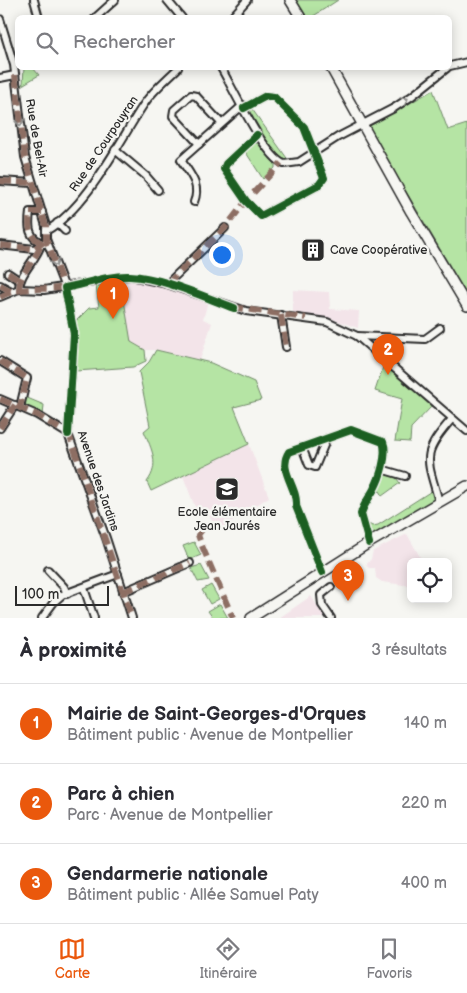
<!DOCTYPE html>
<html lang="fr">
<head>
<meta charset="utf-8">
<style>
  body { margin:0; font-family:"Balsamiq Sans",sans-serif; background:#f7f7f7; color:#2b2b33 }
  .controls { position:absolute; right:15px; bottom:15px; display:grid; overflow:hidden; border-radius:8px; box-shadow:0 2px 12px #0003 }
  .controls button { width:45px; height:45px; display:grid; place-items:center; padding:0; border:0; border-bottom:1px solid #e1e1e2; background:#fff; color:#2b2b33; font:25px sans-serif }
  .scale { position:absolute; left:15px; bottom:12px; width:94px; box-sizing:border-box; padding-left:5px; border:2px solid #2b2b2b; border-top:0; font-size:14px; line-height:18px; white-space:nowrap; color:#2b2b2b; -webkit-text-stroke:4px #f6f6f2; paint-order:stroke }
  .you { position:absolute; left:221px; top:254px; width:18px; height:18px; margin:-12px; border:4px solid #fff; border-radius:50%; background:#1a73e8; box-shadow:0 0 0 8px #1a73e833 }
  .badge { display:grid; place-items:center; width:32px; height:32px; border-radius:50%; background:#ea580c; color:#fff; font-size:16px; font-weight:700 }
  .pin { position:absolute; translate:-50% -41px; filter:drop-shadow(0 1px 2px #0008) }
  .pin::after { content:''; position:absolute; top:26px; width:18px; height:15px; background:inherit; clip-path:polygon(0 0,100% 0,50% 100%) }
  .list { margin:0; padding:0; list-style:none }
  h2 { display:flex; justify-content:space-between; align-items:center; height:65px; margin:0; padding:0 20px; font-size:21px }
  h2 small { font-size:16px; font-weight:400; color:#7c7c81 }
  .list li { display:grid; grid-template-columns:32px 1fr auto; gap:15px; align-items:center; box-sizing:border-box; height:80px; padding:0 20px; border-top:1px solid #e1e1e2 }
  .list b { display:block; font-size:19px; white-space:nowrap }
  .list p { margin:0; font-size:16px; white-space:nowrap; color:#7c7c81 }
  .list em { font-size:16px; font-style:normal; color:#7c7c81 }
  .icon { flex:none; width:28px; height:28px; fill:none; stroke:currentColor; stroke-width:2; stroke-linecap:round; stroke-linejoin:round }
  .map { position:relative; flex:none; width:467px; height:618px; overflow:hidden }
  .search { position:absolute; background:#fff; box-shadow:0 2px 12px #0003; left:15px; right:15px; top:15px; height:55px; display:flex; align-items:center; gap:12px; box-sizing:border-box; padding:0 18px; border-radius:8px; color:#7c7c81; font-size:19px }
  .sheet { height:305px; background:#fff }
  nav { display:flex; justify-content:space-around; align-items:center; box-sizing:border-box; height:70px; border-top:1px solid #e1e1e2; background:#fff; font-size:14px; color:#7c7c81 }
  nav a { display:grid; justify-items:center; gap:2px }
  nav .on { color:#ea580c }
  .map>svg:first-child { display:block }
  .built { fill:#f3e4e9 }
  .green { fill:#b5e4a4; stroke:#708868 }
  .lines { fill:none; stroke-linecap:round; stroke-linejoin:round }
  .street-casing { stroke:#2b2b2b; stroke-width:10 }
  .secondary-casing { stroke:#2b2b2b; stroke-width:12 }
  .street { stroke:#f6f6f2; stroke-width:6 }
  .secondary { stroke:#f6f6f2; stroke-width:9 }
  .quiet { stroke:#8d6e63; stroke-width:6; stroke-dasharray:12 6; stroke-linecap:butt }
  .cycleway-casing { stroke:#f6f6f2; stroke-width:11 }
  .cycleway { stroke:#1b5e20; stroke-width:8 }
  .oneway { stroke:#90908e }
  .labels { text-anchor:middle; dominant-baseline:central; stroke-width:4.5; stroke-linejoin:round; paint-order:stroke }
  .street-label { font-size:12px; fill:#2b2b2b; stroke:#f6f6f2 }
  .poi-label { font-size:12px; fill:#2b2b2b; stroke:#f6f6f2; text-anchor:start }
</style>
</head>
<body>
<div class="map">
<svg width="467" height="618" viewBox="0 0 467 618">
  <rect width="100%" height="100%" fill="#f6f6f2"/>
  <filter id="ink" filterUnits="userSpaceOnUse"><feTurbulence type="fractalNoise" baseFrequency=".02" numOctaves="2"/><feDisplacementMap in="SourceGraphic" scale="10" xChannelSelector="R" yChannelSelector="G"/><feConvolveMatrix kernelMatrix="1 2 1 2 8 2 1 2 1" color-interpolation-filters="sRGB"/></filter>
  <g filter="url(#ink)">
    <!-- built -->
    <g class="built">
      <polygon points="139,280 208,302 203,319 212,323 200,360 156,350 145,350 131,342 121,282"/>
      <polygon points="293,290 329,292 330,309 359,311 358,328 332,319 293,313"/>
      <polygon points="249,444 269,497 217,531 206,509 200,512 195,507 183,476"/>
      <polygon points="407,534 423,562 411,562 411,586 382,582 376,578 375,568 369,568 366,565 371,559 373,551"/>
      <polygon points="311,596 325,618 279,618"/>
    </g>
    <!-- green -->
    <g class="green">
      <polygon points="295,0 338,0 312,17 307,17"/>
      <polygon points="24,68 33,68 39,75 19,87 23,83"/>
      <polygon points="433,90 448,130 467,124 467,295 368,127"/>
      <path d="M252,109L289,161C270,160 257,128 249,112Z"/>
      <polygon points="258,143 275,164 275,168 263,179 245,151 253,144"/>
      <polygon points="121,282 131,342 145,350 146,361 133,367 76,371 76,321 89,308 99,307 96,286"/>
      <path d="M156,350L211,363L254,382L261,400L234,407L249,444L151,491L147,482C160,465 152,450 144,431L150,426L139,372L149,362Z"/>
      <polygon points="384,364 432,406 411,428 410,442 395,441 402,399 375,391"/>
      <polygon points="25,397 44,405 43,416 26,407"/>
      <polygon points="383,474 393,474 400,483 382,496 378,489"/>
      <polygon points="433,490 436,500 375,536 370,535 366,522 372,526 378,525"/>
      <polygon points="194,542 201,555 189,560 183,546"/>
      <polygon points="201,565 209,580 198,582 191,568"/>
      <polygon points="211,585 219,599 210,604 202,590"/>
      <polygon points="220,604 228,618 213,618 208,611"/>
    </g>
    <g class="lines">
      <!-- street casing -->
      <g class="street-casing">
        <g id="street">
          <polyline points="34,0 39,18"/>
          <polyline points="167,0 182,18"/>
          <polyline points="95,18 115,0"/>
          <polyline points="231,18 247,0"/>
          <polyline points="0,19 14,65 25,157 46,226 46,239 65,288 74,334 68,434 106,538 132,618"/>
          <polyline points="450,66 467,62"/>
          <path d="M221,68C234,90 264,156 284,164L299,162L338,137L394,108L412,96L447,68"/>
          <polyline points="0,78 15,75"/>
          <polyline points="244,108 266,96 274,97 304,127 324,178 319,185 261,216 246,201 224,169 226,164 257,135"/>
          <polyline points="199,144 173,116 174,110 191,95 196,96 221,123"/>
          <polyline points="115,150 146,176 158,190"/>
          <polyline points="0,181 32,183"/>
          <path d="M194,202C201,185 190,174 181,160L243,105"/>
          <path d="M42,212H30C28,227 28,238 44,244"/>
          <polyline points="57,223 65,231"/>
          <path d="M46,231C88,207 118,143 144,104C153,90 167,79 178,68"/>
          <polyline points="0,245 34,249 44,243"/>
          <polyline points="8,273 20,281"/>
          <polyline points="167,284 225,228"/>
          <polyline points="0,285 11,291"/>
          <path d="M19,289C19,274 35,261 40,247"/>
          <polyline points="0,297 19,289 44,290 131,276 167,284 246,311 327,322 357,336 467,431"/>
          <polyline points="281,315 286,347"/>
          <polyline points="357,336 425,339 440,328"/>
          <polyline points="0,361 27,378 20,407"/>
          <polyline points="0,399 37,415 68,434"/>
          <polyline points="0,428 15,405"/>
          <polyline points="302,447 309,465 315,467 327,438"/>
          <polyline points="381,469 405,476"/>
          <path d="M439,502C427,458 420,455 452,419"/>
          <polyline points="48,570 64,587 67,594"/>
          <path d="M322,572L296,506C298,487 277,470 289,452L351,430L383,442C388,454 380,478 374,489C370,497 363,505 361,514L369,543"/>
          <polyline points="331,587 321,595 322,605 331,618"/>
          <polyline points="84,588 94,618"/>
          <polyline points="123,592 190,563"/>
          <polyline points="42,618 54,602 62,595 118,574"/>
        </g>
      </g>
      <!-- secondary casing -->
      <g class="secondary-casing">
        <g id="secondary">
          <polyline points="290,0 301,18"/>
          <polyline points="331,68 411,212 467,306"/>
          <polyline points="251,618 369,543 467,486"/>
        </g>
      </g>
      <!-- street -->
      <use href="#street" class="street"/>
      <!-- secondary -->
      <use href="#secondary" class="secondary"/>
      <!-- quiet -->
      <g class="quiet">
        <polyline points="15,75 25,157 46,226 46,239 66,292"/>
        <polyline points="0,181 32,183"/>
        <path d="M42,212H30C28,227 28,238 44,244"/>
        <polyline points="0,245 34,249 44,242"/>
        <polyline points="8,273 20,281"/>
        <polyline points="167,284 225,228 246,201 281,163"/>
        <polyline points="0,285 11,291"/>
        <path d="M19,289C19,274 35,261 40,247"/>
        <path d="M0,297C21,285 44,291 68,287"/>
        <polyline points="232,307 306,318"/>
        <polyline points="281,315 286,347"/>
        <polyline points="0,361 27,378 20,407"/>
        <polyline points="0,399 37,415 68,434"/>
        <polyline points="0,428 15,405"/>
        <polyline points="68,431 132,618"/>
        <polyline points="202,530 198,535 202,546 233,618"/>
        <polyline points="123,592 190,563"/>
      </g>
      <!-- cycleway casing -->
      <g class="cycleway-casing">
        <g id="cycleway">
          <polyline points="244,108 266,96 274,97 304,127 324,178 319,185 261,216 246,201 224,169 226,164 257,135"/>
          <path d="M68,434L74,334L65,288C86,284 109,275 130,276C161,277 204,297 234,308"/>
          <path d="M322,572L296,506C298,487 277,470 289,452L351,430L383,442C388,454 380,478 374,489C370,497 363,505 361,514L369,543"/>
        </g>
      </g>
      <!-- cycleway -->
      <use href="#cycleway" class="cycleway"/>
    </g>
    <!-- one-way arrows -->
    <defs><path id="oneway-chevron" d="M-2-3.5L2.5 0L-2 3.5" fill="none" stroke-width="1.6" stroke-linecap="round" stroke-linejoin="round" transform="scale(1.25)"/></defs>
    <g class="oneway">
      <use href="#oneway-chevron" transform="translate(405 100) rotate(-31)"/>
      <use href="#oneway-chevron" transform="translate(20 123) rotate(81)"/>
      <use href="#oneway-chevron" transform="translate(55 263) rotate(69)"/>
    </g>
  </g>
  <!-- icons -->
  <defs>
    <g id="building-square" transform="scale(1.25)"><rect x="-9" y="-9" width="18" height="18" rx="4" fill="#2b2b2b" stroke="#f6f6f2"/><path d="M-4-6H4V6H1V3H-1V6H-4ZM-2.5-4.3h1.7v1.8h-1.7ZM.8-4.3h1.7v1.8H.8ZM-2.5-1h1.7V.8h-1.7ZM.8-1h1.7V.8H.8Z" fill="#fff"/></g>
    <g id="school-square" transform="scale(1.25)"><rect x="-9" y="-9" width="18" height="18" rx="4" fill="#2b2b2b" stroke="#f6f6f2"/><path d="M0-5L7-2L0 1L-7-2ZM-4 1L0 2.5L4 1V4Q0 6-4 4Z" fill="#fff"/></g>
  </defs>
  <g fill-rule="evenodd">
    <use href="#building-square" x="313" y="250"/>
    <use href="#school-square" x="227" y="489"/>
  </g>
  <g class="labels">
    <!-- street labels -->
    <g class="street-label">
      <text transform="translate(36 138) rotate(80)">Rue de Bel-Air</text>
      <text transform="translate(104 144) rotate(-56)">Rue de Courpouyran</text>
      <text transform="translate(98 481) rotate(71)">Avenue des Jardins</text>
    </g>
    <!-- poi labels -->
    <g class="poi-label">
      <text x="330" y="250">Cave Coopérative</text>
      <text x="227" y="512" text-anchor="middle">Ecole élémentaire<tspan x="227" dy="14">Jean Jaurés</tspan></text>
    </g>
  </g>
</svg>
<div class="controls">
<button><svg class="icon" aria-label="locate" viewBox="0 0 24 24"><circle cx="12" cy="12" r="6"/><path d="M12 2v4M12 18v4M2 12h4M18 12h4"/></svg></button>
</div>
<div class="scale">100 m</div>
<div class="you"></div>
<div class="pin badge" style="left:113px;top:319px">1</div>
<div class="pin badge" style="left:388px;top:375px">2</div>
<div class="pin badge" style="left:348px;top:601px">3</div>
<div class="search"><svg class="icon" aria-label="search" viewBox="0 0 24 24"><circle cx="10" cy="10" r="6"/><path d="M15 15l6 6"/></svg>Rechercher</div>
</div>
<section class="sheet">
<h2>À proximité<small>3 résultats</small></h2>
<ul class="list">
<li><span class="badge">1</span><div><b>Mairie de Saint-Georges-d'Orques</b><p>Bâtiment public · Avenue de Montpellier</p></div><em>140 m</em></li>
<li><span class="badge">2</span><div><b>Parc à chien</b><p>Parc · Avenue de Montpellier</p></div><em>220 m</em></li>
<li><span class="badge">3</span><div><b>Gendarmerie nationale</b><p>Bâtiment public · Allée Samuel Paty</p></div><em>400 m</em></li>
</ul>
</section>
<nav>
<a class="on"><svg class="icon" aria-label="map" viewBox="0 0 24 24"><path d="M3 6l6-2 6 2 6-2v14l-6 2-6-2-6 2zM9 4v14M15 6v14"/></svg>Carte</a>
<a><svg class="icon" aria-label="directions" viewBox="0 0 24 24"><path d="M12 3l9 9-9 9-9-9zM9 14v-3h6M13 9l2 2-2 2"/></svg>Itinéraire</a>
<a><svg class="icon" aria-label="saved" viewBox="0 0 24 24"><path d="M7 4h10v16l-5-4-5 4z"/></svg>Favoris</a>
</nav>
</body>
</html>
